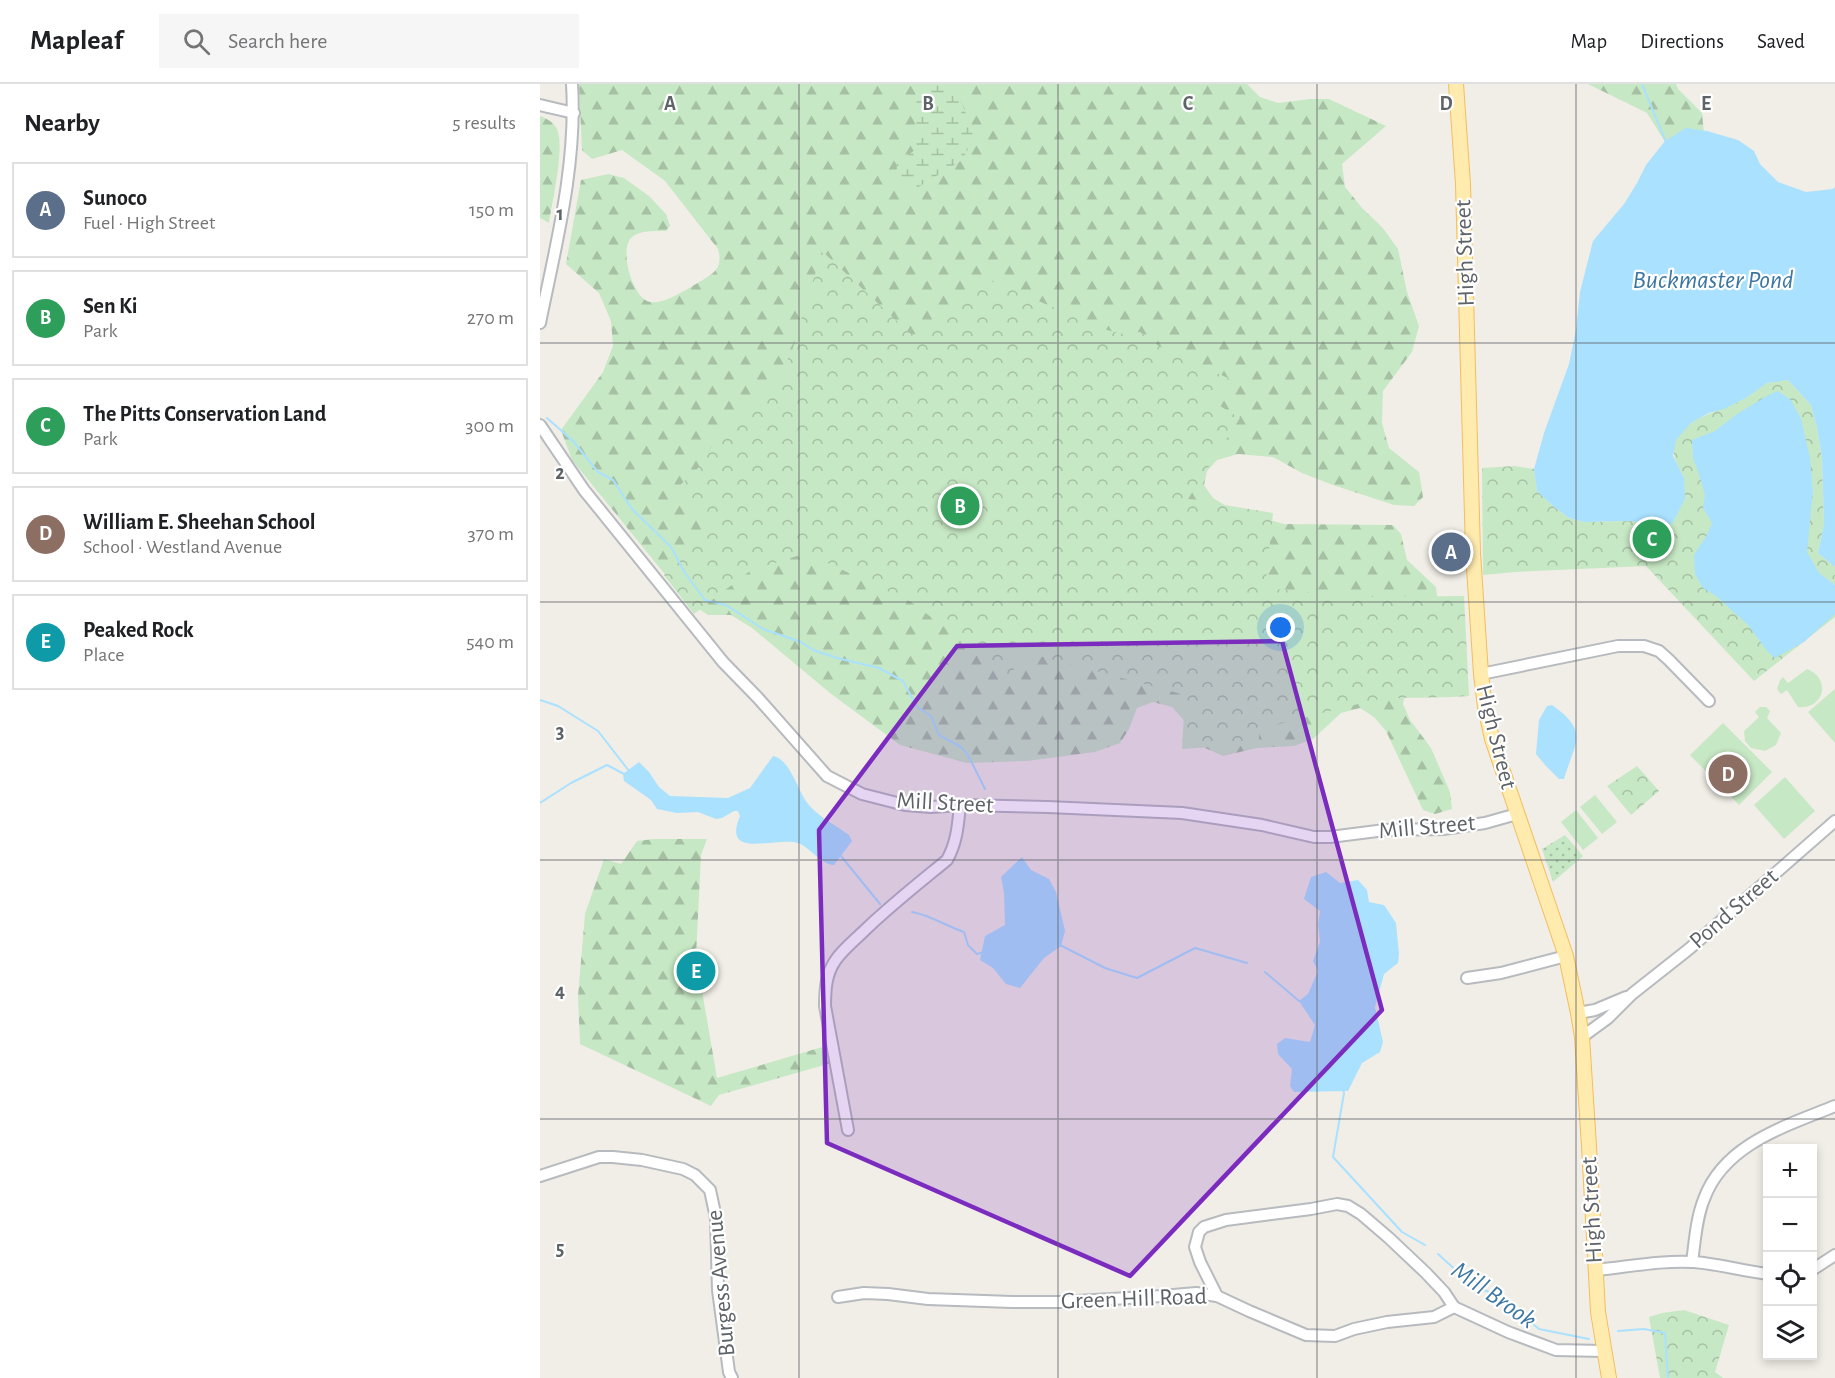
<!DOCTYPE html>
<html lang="en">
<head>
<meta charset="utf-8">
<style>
  body { margin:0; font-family:"Alegreya Sans",sans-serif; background:#f6f6f6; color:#202124 }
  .controls { position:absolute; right:18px; bottom:18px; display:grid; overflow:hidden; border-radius:0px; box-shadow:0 3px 9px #0003 }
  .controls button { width:54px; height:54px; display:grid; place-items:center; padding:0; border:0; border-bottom:2px solid #e0e0e0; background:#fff; color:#202124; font:30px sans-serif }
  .you { position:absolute; left:741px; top:544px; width:21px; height:21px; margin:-15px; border:4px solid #fff; border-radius:50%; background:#1a73e8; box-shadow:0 0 0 9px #1a73e833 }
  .badge { display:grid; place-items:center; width:39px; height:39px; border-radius:50%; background:#ed3133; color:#fff; font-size:20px; font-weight:700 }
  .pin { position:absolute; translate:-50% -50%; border:3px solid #fff; box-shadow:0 2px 6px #0006 }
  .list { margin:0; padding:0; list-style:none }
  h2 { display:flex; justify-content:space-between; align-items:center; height:78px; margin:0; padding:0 24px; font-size:26px }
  h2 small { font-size:20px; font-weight:400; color:#757577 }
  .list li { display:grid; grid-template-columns:39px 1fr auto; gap:18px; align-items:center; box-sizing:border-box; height:96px; margin:0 12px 12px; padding:0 12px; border:2px solid #e0e0e0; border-radius:0px }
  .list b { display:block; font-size:22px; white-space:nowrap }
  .list p { margin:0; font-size:20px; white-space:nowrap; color:#757577 }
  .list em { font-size:20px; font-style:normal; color:#757577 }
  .icon { flex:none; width:33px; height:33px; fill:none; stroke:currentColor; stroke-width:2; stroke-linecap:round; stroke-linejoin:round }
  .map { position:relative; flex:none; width:1295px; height:1294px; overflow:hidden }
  header { display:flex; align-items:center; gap:36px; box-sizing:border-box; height:84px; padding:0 30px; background:#fff; border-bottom:2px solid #e0e0e0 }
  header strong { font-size:28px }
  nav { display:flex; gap:33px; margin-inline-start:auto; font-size:21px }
  .search { width:420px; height:54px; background:#f6f6f6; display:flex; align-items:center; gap:15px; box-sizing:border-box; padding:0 21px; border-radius:0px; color:#757577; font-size:22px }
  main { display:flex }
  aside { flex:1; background:#fff }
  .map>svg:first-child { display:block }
  .grass { fill:#c7e8c4 }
  .forest { fill:url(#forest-firs) }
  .wetland { fill:url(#wetland-marsh) }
  .park { fill:url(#park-crowns) }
  .garden { fill:url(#garden-dots) }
  .water { fill:#a9e1ff }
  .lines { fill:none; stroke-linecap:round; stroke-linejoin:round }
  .stream { stroke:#a9e1ff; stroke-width:2 }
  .minor-casing { stroke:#b7babe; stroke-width:14 }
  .major-casing { stroke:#f4bd5d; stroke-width:16 }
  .minor { stroke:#fff; stroke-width:10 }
  .major { stroke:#ffebae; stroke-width:14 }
  .marked { fill:#7b2cbf; fill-opacity:0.2; stroke:#7b2cbf; stroke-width:4.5; stroke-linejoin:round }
  .grid { fill:none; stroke:#5e6368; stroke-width:1.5; stroke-opacity:0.55 }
  .labels { text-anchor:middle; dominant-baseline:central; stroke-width:4.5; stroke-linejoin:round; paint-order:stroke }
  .street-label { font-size:24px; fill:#5e6368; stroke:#fff }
  .water-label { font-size:26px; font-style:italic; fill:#3c77a3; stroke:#fff }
  .grid-label { font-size:20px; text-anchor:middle; font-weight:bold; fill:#5e6368; stroke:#fff; stroke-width:4.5; stroke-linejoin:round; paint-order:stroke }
</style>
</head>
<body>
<header>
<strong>Mapleaf</strong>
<div class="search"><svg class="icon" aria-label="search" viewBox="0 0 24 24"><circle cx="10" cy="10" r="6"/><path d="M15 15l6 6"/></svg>Search here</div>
<nav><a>Map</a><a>Directions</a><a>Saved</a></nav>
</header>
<main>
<aside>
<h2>Nearby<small>5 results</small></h2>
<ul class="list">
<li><span class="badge" style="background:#5c6f8a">A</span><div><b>Sunoco</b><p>Fuel · High Street</p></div><em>150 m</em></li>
<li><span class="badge" style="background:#2e9e5b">B</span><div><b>Sen Ki</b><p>Park</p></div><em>270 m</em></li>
<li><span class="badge" style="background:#2e9e5b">C</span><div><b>The Pitts Conservation Land</b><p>Park</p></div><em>300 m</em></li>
<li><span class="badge" style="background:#8d6e63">D</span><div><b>William E. Sheehan School</b><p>School · Westland Avenue</p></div><em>370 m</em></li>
<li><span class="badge" style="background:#0f9aa8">E</span><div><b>Peaked Rock</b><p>Place</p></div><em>540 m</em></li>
</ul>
</aside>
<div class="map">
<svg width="1295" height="1294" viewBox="0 0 1295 1294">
  <defs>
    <pattern id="forest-firs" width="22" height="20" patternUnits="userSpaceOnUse" patternTransform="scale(1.5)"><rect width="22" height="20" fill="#c7e8c4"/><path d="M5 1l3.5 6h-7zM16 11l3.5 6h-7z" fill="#a5c0a3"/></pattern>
    <pattern id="wetland-marsh" width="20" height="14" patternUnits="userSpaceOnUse" patternTransform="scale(1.5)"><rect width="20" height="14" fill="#c7e8c4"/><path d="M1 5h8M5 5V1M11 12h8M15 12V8" fill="none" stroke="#a5c0a3"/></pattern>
    <pattern id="park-crowns" width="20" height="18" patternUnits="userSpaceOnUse" patternTransform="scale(1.5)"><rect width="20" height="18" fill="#c7e8c4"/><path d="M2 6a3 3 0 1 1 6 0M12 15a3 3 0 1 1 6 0" fill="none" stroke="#a5c0a3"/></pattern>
    <pattern id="garden-dots" width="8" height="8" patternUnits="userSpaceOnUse" patternTransform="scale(1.5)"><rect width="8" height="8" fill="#c7e8c4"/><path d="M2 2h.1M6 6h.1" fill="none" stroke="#a5c0a3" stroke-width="1.8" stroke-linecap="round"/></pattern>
  </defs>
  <rect width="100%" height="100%" fill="#f1eee7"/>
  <!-- grass -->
  <g class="grass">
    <path d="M1267,585C1292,595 1284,626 1258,623L1247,606L1241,610L1237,605L1240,596L1243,593L1248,599Z"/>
    <polygon points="1295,605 1295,659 1268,628"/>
    <polygon points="1220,623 1226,623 1230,627 1227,634 1241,649 1236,661 1225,667 1211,664 1205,657 1204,647 1219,633 1215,628"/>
    <polygon points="1183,639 1232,688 1199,721 1150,671"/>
    <polygon points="1245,693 1275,727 1244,755 1214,721"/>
    <polygon points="1055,711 1077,738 1062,750 1040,723"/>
    <polygon points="1036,726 1058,754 1043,766 1021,738"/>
  </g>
  <!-- forest -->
  <g class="forest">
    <path d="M39,0H707L720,13L738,19L770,15H789L846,42L802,80L805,103L823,125L842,143L858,165L867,208L879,242L872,268L843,307L842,339L849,364L879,388L883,413L874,422L854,421L790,400L762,389L733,373L698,370L677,376L667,387L664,401L673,414L691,425L744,440L853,441L861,450L867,476L896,503L899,531L867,599L863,620L870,636L891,664L910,708L912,725L895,730L883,726L846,647L834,633L820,624L801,629L773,655L754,662L717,664L683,672L654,659L649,642L632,623L613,618L597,624L589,645L580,659L555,668L487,677L427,679L360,661L290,609L212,544L191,531H168L145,515L32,376L21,346L63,288L73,262L71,237L59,209L26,180L41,96L68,90L84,94L109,112L126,130L130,142L126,147C116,147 98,146 91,154C79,167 93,215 110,218C124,221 149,204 161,197C176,188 183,183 178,165L125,97L82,66L52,75L42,66Z"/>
    <polygon points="1048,0 1136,0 1138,5 1162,29 1164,50 1129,64 1107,29"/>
    <path d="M0,32C5,34 12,37 15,42C27,57 12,119 9,139L0,134Z"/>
    <polygon points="114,755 167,755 161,771 156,872 177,994 289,961 295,978 179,1011 171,1022 40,960 38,912 45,830 64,775 81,780 97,757"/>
  </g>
  <!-- wetland -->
  <path class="wetland" d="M401,0C421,1 428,38 434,54L422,76L377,104L356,99L357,80L376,65L374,20L385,5Z"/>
  <!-- park -->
  <g class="park">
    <path d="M282,167L373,252L385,240L411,226L449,196L567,246L590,252L593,249L600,248C625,270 659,280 688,294L675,319L700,334L648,415L733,429L725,504L818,513L924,512L929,612C897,615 865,612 834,616L719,645V660L642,665L645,611L477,566L472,594L371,518L266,469L210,487L154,530L124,491L170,445L135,406L158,384L190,335L239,294L244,280L251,270Z"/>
    <path d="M1248,296L1271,321L1277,344L1282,373L1284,440L1278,469L1295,483V533L1214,597L1106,482L975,488L943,491L942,384L974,382L994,385L997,407L1013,422L1029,434L1044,438L1089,437L1131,439L1144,394C1138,382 1129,369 1136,355C1150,330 1184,328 1207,313C1213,309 1219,303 1225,300C1231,297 1241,297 1248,296Z"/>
    <polygon points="1097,682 1119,707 1091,731 1067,702"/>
    <polygon points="1144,1226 1189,1241 1175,1288 1183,1294 1120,1294 1109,1233 1122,1229"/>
  </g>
  <!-- garden -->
  <polygon class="garden" points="1025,751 1043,772 1013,798 1002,765"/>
  <!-- water -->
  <g class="water">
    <polygon points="1146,44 1167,47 1198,56 1214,67 1220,80 1238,98 1266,108 1293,105 1295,103 1295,483 1278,469 1284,440 1282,373 1277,344 1271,321 1248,296 1227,299 1206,314 1184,325 1169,329 1151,339 1136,356 1133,372 1144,394 1145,415 1132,440 1089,437 1044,438 1029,434 1013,422 997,407 994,385 1004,349 1029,280 1036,246 1040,208 1053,157 1084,120 1097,99 1106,81 1125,57"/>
    <polygon points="1237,307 1250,315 1261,335 1270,374 1273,407 1267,468 1279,489 1295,501 1295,530 1264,558 1235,574 1228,568 1208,541 1176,512 1163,504 1155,490 1154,471 1167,451 1172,439 1163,424 1165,411 1158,387 1153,374 1152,356 1175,347 1197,330 1225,313"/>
    <path d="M1012,621C1050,648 1035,657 1024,695H1019L1006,682L996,670L999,636L1007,622Z"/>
    <path d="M233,672C248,674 257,702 264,714C273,730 294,740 309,751L312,757L294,781C280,780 271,764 258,759C237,752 181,777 200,732L198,727H194L182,734L176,735L158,728L137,729L117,725L111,716L84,697L83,690L99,678L109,688L119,703L130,712L188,714L210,704Z"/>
    <polygon points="482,773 491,786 509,795 516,808 525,847 521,862 504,874 480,904 466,900 453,884 440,876 445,852 465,841 464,809 461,793"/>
    <polygon points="786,788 800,799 818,796 827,806 829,818 844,821 856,839 859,870 858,879 844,890 835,923 843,958 840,968 822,979 808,1007 754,1008 750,1002 752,985 738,970 737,960 745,954 770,958 775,941 759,917 768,910 778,887 773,877 780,858 778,841 780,827 764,815 771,793"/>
  </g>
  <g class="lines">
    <!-- stream -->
    <g class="stream">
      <polyline points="1102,0 1126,58"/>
      <polyline points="7,334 33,357 58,388 73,396 92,425 131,463 145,489 165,516 186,521 223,545 261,558 273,566 297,574 339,584 363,597 377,623 391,632 399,651 421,663 428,671 445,705"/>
      <polyline points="0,616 18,622 58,647 89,687"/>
      <polyline points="0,719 31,699 67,681 86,691"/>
      <polyline points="301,772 340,820"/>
      <path d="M372,828C390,831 406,842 424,848L428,861L437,870L444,868"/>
      <polyline points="520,861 565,884 597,894 655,864 707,879"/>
      <polyline points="725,888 759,917"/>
      <polyline points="803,1006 804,1009 793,1073 862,1148 885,1161"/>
      <polyline points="898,1170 931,1200 960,1213 999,1245 1049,1255"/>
      <polyline points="1078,1247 1104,1245 1125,1249 1128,1294"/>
    </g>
    <!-- minor casing -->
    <g class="minor-casing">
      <g id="minor">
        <polyline points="0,21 34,29"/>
        <path d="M0,239C16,160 37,81 32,0"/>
        <polyline points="0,341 44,406 183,578 218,614 287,692 322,710 365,721 391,723 420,721 508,723 642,729 722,741 774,753 790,753 845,746 903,745 945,739 977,730"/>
        <polyline points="941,590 1078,562 1104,562 1119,567 1129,576 1169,617"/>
        <polyline points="927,894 961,889 1026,872"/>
        <polyline points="1038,929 1055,926 1086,913"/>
        <polyline points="1042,953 1068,934 1092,910 1149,865 1295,737"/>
        <path d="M308,1046L285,922C285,906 286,890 295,877C303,865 315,856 325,846C351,821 379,799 407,776C417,758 418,741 420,721"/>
        <polyline points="0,1092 59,1073 73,1073 102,1076 143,1085 155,1091 170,1106 176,1134 178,1206 189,1288 192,1294"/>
        <path d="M1152,1178C1155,1157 1156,1135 1164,1115C1184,1060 1246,1042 1295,1022"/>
        <path d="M1056,1186C1088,1183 1121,1176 1154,1178C1179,1180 1203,1187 1228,1190"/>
        <polyline points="1272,1186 1295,1171"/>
        <polyline points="677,1212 660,1178 655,1163 659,1148 664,1143 686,1136 771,1125 797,1120 808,1122 821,1130 849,1154 886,1189 904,1208 914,1223 968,1248 1016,1266 1063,1267"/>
        <polyline points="298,1213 324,1209 348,1210 388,1215 472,1218 520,1218 622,1212 656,1209 677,1212 709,1227 766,1251 795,1252 814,1245 847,1238 894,1233 914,1223"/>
      </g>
    </g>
    <!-- major casing -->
    <g class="major-casing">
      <polyline id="major" points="916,0 923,100 933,469 941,590 945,623 952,655 1026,872 1038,929 1042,953 1049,1062 1058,1228 1069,1294"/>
    </g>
    <!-- minor -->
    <use href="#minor" class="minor"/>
    <!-- major -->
    <use href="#major" class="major"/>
  </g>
  <!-- marked area -->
  <path class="marked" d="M742,557L842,926L590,1192L287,1059L279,746L417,562Z"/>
  <!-- grid -->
  <path class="grid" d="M259,0V1294M518,0V1294M777,0V1294M1036,0V1294M0,259H1295M0,518H1295M0,776H1295M0,1035H1295"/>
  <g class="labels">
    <!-- street labels -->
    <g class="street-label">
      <text transform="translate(925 169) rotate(-92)">High Street</text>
      <text transform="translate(956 653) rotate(76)">High Street</text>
      <text transform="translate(405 719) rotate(3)">Mill Street</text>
      <text transform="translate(887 743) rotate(-5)">Mill Street</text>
      <text transform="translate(1194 825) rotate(-41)">Pond Street</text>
      <text transform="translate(1052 1126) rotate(-93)">High Street</text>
      <text transform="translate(181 1199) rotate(-95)">Burgess Avenue</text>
      <text transform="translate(594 1215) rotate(-2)">Green Hill Road</text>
    </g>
    <!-- water labels -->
    <g class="water-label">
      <text x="1173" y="196">Buckmaster Pond</text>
      <text transform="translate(954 1211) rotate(35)">Mill Brook</text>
    </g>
  </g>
  <g class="grid-label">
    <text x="130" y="26">A</text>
    <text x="388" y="26">B</text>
    <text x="648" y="26">C</text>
    <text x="906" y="26">D</text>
    <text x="1166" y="26">E</text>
    <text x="20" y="136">1</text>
    <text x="20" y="395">2</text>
    <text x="20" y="654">3</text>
    <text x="20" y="913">4</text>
    <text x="20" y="1171">5</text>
  </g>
</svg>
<div class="controls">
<button>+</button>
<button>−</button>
<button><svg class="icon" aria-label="locate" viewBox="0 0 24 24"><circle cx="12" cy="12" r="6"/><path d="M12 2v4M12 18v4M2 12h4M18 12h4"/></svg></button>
<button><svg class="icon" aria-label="layers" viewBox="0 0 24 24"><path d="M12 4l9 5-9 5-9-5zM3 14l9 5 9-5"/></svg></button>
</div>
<div class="you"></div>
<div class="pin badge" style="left:911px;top:468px;background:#5c6f8a">A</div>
<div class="pin badge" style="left:420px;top:422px;background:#2e9e5b">B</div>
<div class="pin badge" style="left:1112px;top:455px;background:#2e9e5b">C</div>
<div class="pin badge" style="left:1188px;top:690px;background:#8d6e63">D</div>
<div class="pin badge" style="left:156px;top:887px;background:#0f9aa8">E</div>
</div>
</main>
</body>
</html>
